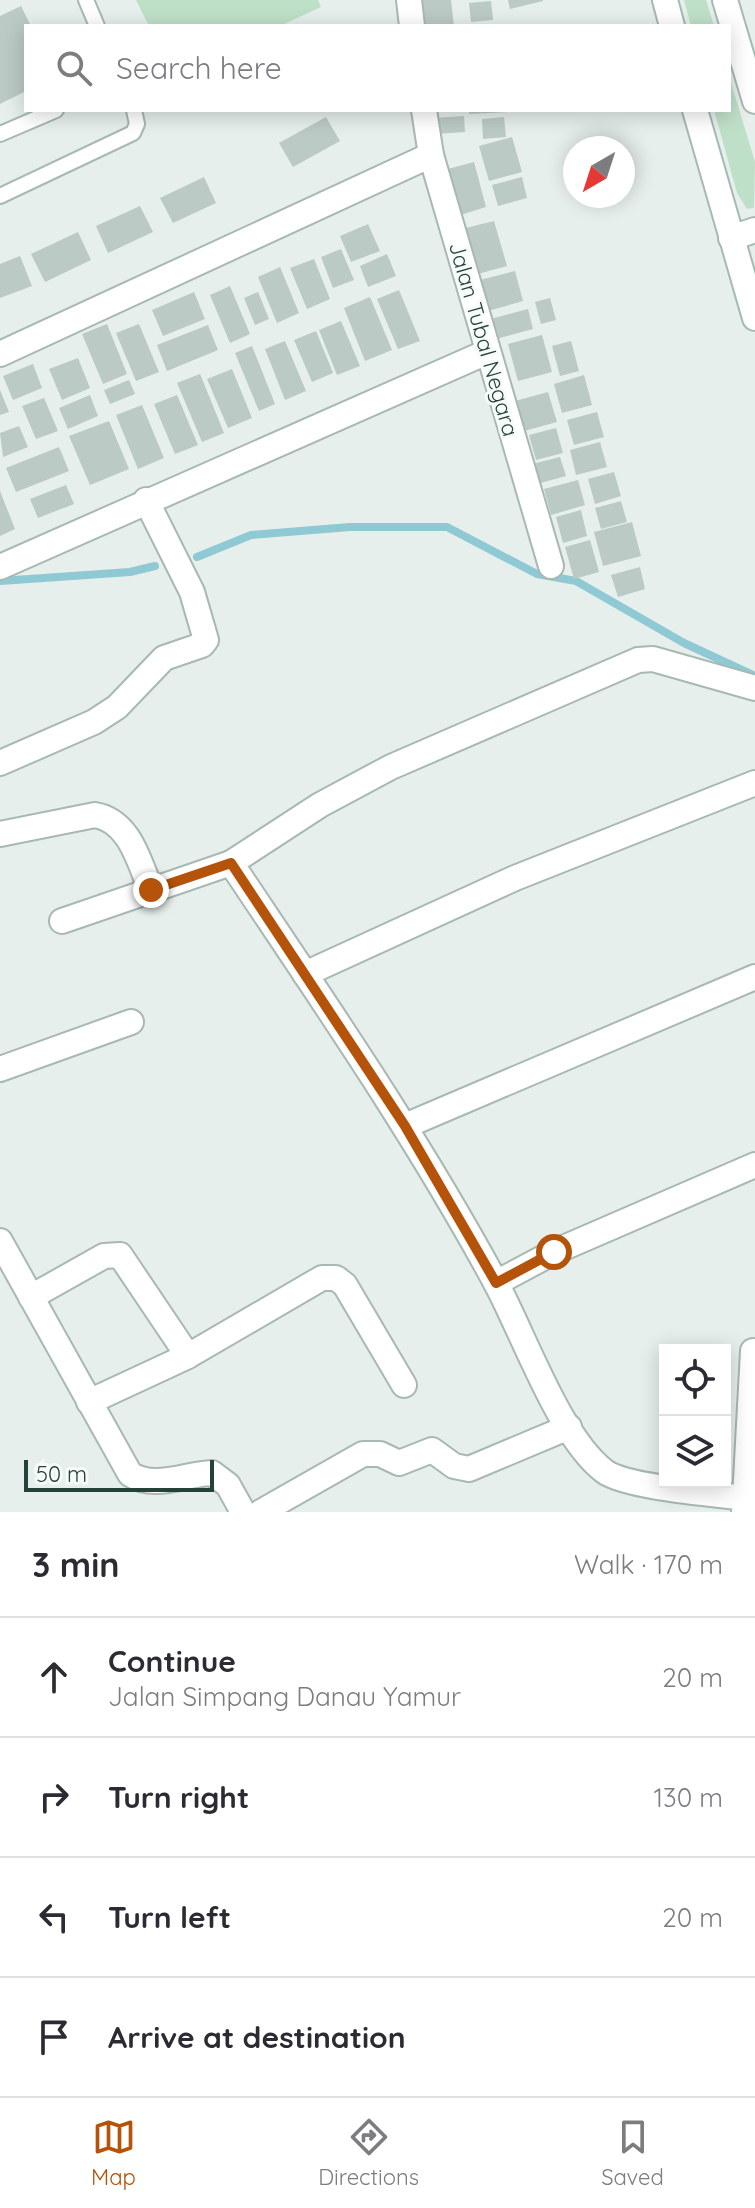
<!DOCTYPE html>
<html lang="en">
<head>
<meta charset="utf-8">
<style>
  body { margin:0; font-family:Quicksand,sans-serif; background:#f2f2f3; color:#2b2b33 }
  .controls { position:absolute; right:24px; bottom:24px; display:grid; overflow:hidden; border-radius:0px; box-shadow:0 4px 20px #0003 }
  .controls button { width:72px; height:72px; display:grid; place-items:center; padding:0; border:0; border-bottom:2px solid #e1e1e2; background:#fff; color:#2b2b33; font:40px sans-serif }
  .compass { position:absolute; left:563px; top:136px; width:72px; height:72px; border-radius:50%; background:#fff; box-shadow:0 4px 20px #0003; rotate:219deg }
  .scale { position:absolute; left:24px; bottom:20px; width:190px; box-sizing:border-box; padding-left:8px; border:4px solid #24423a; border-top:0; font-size:22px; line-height:28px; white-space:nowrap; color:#24423a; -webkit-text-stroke:6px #f7fbf9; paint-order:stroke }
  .stop { position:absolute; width:24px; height:24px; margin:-18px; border:6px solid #b45309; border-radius:50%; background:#fff }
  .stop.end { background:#b45309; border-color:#fff; box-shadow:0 2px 8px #0008 }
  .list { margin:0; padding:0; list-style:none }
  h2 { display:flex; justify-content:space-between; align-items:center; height:104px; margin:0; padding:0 32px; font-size:34px }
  h2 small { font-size:26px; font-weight:400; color:#7c7c81 }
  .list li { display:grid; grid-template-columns:52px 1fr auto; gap:24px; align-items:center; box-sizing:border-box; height:120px; padding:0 32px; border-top:2px solid #e1e1e2 }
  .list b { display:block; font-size:30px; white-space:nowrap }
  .list p { margin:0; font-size:26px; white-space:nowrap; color:#7c7c81 }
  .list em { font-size:26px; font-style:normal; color:#7c7c81 }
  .icon { flex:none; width:44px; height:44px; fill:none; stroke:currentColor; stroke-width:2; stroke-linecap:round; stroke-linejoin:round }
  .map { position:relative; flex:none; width:755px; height:1512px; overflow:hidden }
  .search { position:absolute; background:#fff; box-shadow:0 4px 20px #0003; left:24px; right:24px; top:24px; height:88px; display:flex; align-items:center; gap:20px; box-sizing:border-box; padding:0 28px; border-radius:0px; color:#7c7c81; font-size:30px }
  .sheet { height:584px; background:#fff }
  nav { display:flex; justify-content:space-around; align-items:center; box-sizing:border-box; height:112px; border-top:2px solid #e1e1e2; background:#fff; font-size:22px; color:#7c7c81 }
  nav a { display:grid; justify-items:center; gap:4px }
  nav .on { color:#b45309 }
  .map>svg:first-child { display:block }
  .green { fill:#bfe0c8 }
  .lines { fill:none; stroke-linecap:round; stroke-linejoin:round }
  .stream { stroke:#8ec9d4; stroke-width:8 }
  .building { fill:#bbcac4 }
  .lane-casing { stroke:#a8b8b2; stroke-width:18 }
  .street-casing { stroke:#a8b8b2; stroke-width:28 }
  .secondary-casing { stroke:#a4bbb3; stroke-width:28 }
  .lane { stroke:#fff; stroke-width:14 }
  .street { stroke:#fff; stroke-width:24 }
  .secondary { stroke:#fff; stroke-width:24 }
  .route { stroke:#b45309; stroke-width:10 }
  .labels { text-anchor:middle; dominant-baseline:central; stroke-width:6; stroke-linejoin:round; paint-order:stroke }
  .street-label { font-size:22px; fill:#24423a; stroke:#f7fbf9 }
</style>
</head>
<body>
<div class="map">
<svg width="755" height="1512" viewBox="0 0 755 1512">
  <rect width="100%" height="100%" fill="#e6efeb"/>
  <!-- green -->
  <g class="green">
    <polygon points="136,0 318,0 321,7 280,26 149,26"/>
    <polygon points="684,0 706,0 714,26 691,26"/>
    <polygon points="729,76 755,162 754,208 747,209 737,193 714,110 729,110"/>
  </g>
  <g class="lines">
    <!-- stream -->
    <g class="stream">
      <polyline points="197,557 251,535 350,527 447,527 537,574 576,581 684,643 755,676"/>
      <polyline points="0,581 130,572 155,566"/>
    </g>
  </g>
  <!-- building -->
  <g class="building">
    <polygon points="417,0 451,0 454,26 420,26"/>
    <polygon points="508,0 543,0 543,1 510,9"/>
    <polygon points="491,1 493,20 471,22 469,3"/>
    <polygon points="21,6 31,26 26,26 26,91 0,104 0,16"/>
    <polygon points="469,110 508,110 508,112 469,114"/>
    <polygon points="464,116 465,132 434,134 433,118"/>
    <polygon points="326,117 340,141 293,167 279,143"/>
    <polygon points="504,117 506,137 483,139 482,119"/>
    <polygon points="512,137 522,172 489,181 479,146"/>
    <polygon points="474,162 486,207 457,216 444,170"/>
    <polygon points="204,177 216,203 173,223 160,198"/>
    <polygon points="522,177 527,198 498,206 492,185"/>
    <polygon points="140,206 153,232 108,253 96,226"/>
    <polygon points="494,221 507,266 474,275 462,229"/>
    <polygon points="368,224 380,251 351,262 340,236"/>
    <polygon points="78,232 91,260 45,282 31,254"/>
    <polygon points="341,249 354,280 333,288 321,257"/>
    <polygon points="387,254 396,276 368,287 360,266"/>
    <polygon points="20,256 32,286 0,298 0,264"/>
    <polygon points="314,259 330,299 307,309 290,268"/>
    <polygon points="280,267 299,313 277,323 258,277"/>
    <polygon points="515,271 523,301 488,311 480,280"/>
    <polygon points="230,286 250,334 230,343 210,295"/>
    <polygon points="399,290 420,341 398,349 377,299"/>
    <polygon points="194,292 205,319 163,336 152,310"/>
    <polygon points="258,292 269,319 255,325 244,298"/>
    <polygon points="370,297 392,350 365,361 344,308"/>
    <polygon points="550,298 556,320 541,324 535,302"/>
    <polygon points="528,309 533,329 492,340 487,320"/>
    <polygon points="341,321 360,366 337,375 319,330"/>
    <polygon points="107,324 127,374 103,384 82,334"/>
    <polygon points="139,324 159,372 136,381 116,333"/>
    <polygon points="208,325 218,350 167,371 157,345"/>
    <polygon points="316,331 333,373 312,382 294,340"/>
    <polygon points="542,335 552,372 518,381 508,344"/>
    <polygon points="285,341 306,391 285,400 265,349"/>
    <polygon points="571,341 579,371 560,376 552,346"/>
    <polygon points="252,346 275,404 259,411 235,353"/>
    <polygon points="78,358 90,388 62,400 49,369"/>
    <polygon points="33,364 42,388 13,400 3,376"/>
    <polygon points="232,369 252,418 228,428 207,379"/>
    <polygon points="200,374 224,433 202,442 177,383"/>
    <polygon points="584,375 592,405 562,413 554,384"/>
    <polygon points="129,380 135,394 110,404 104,390"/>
    <polygon points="0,390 9,412 0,415"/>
    <polygon points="548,392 557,422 524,431 515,401"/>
    <polygon points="90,395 98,416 68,429 59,408"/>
    <polygon points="177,395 198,445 175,454 154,404"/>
    <polygon points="44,398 58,431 36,439 22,406"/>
    <polygon points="142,405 164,458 138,469 116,415"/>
    <polygon points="597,412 604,437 574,445 567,420"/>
    <polygon points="109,421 129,469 90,485 69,436"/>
    <polygon points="19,426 28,447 3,457 0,433"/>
    <polygon points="556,428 563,453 536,460 529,435"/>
    <polygon points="600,442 607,467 576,475 570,450"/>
    <polygon points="59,447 69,471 16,492 6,468"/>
    <polygon points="560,457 566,476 537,484 532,464"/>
    <polygon points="614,472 621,496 595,504 588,479"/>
    <polygon points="578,480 585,505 551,515 544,489"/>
    <polygon points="66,485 74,504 38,518 30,499"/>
    <polygon points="0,491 15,529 0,536"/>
    <polygon points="621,501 627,522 601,529 595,508"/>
    <polygon points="581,510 587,536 563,543 556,517"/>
    <polygon points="632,522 641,556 603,566 594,532"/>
    <polygon points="590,540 599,572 574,579 565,547"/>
    <polygon points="640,567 645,589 618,597 611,575"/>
  </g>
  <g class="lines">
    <!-- lane casing -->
    <g class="lane-casing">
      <g id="lane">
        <polyline points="86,0 97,26"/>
        <polyline points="0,134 56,110"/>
        <polyline points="0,196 133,133 137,124 134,110"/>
      </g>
    </g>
    <!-- street casing -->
    <g class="street-casing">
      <g id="street">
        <polyline points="409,0 412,26"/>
        <polyline points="424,110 431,155 551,566"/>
        <polyline points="0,354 431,155"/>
        <polyline points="0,567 487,352"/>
        <polyline points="0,763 94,722 117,707 164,658 202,645 206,640 192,592 146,500"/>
        <path d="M0,834L95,815C130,821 139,862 151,890"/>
        <polyline points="62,921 231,863"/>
        <polyline points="305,974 515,878 755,783"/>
        <polyline points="0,1069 131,1022"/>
        <polyline points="405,1126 755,977"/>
        <path d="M0,1241L130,1474C154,1490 185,1474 212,1473L228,1485L243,1512"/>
        <polyline points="496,1283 554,1252 755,1165"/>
        <polyline points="31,1297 104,1256 120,1255 188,1356"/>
        <polyline points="89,1402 188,1356 322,1278 336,1278 345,1285 404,1385"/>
        <polyline points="745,1498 753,1351"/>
        <polyline points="261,1512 363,1454 380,1454 399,1463 432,1450 454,1466 469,1469 569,1427"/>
        <path d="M744,1512L745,1498C714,1494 624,1487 604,1471C559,1436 524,1335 496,1283C417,1137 323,1001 231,863L320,805L391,767L638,660L653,659L755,688"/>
      </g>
    </g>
    <!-- secondary casing -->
    <g class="secondary-casing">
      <g id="secondary">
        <polyline points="665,0 672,26"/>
        <polyline points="725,0 755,101"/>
        <polyline points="695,110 755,318"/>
        <polyline points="731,238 755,230"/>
      </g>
    </g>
    <!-- lane -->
    <use href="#lane" class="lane"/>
    <!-- street -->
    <use href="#street" class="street"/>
    <!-- secondary -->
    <use href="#secondary" class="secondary"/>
  </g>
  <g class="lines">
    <!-- route -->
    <polyline class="route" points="151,890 231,863 405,1126 496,1283 554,1252"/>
  </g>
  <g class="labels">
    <!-- street labels -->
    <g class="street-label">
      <text transform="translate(484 339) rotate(74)">Jalan Tubal Negara</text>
    </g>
  </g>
</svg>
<div class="controls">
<button><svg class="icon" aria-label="locate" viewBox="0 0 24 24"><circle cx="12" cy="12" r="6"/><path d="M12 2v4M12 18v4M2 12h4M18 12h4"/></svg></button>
<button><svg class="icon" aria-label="layers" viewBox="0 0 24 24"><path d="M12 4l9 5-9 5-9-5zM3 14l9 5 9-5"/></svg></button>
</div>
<svg class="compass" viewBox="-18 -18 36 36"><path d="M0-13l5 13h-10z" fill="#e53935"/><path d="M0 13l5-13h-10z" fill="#7c7c81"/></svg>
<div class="scale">50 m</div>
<div class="stop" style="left:554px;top:1252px"></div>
<div class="stop end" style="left:151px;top:890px"></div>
<div class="search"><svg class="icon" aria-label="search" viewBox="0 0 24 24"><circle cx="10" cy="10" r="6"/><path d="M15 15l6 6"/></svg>Search here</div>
</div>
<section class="sheet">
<h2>3 min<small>Walk · 170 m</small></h2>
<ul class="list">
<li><svg class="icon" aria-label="ahead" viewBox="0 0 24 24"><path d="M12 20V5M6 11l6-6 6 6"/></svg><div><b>Continue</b><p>Jalan Simpang Danau Yamur</p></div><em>20 m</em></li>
<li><svg class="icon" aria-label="right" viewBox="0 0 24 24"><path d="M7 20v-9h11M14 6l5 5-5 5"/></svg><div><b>Turn right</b></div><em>130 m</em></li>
<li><svg class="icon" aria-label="left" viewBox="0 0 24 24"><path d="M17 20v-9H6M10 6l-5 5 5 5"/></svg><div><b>Turn left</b></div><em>20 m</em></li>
<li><svg class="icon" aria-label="arrive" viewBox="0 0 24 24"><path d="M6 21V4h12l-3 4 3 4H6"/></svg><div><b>Arrive at destination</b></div></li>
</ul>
</section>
<nav>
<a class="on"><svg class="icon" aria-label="map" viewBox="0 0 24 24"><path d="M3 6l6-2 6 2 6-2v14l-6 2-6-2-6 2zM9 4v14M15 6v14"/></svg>Map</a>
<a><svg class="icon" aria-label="directions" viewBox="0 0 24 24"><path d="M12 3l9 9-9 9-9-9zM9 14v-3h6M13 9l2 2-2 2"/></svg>Directions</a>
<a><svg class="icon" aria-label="saved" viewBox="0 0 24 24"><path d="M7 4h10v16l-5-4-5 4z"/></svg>Saved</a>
</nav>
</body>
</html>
